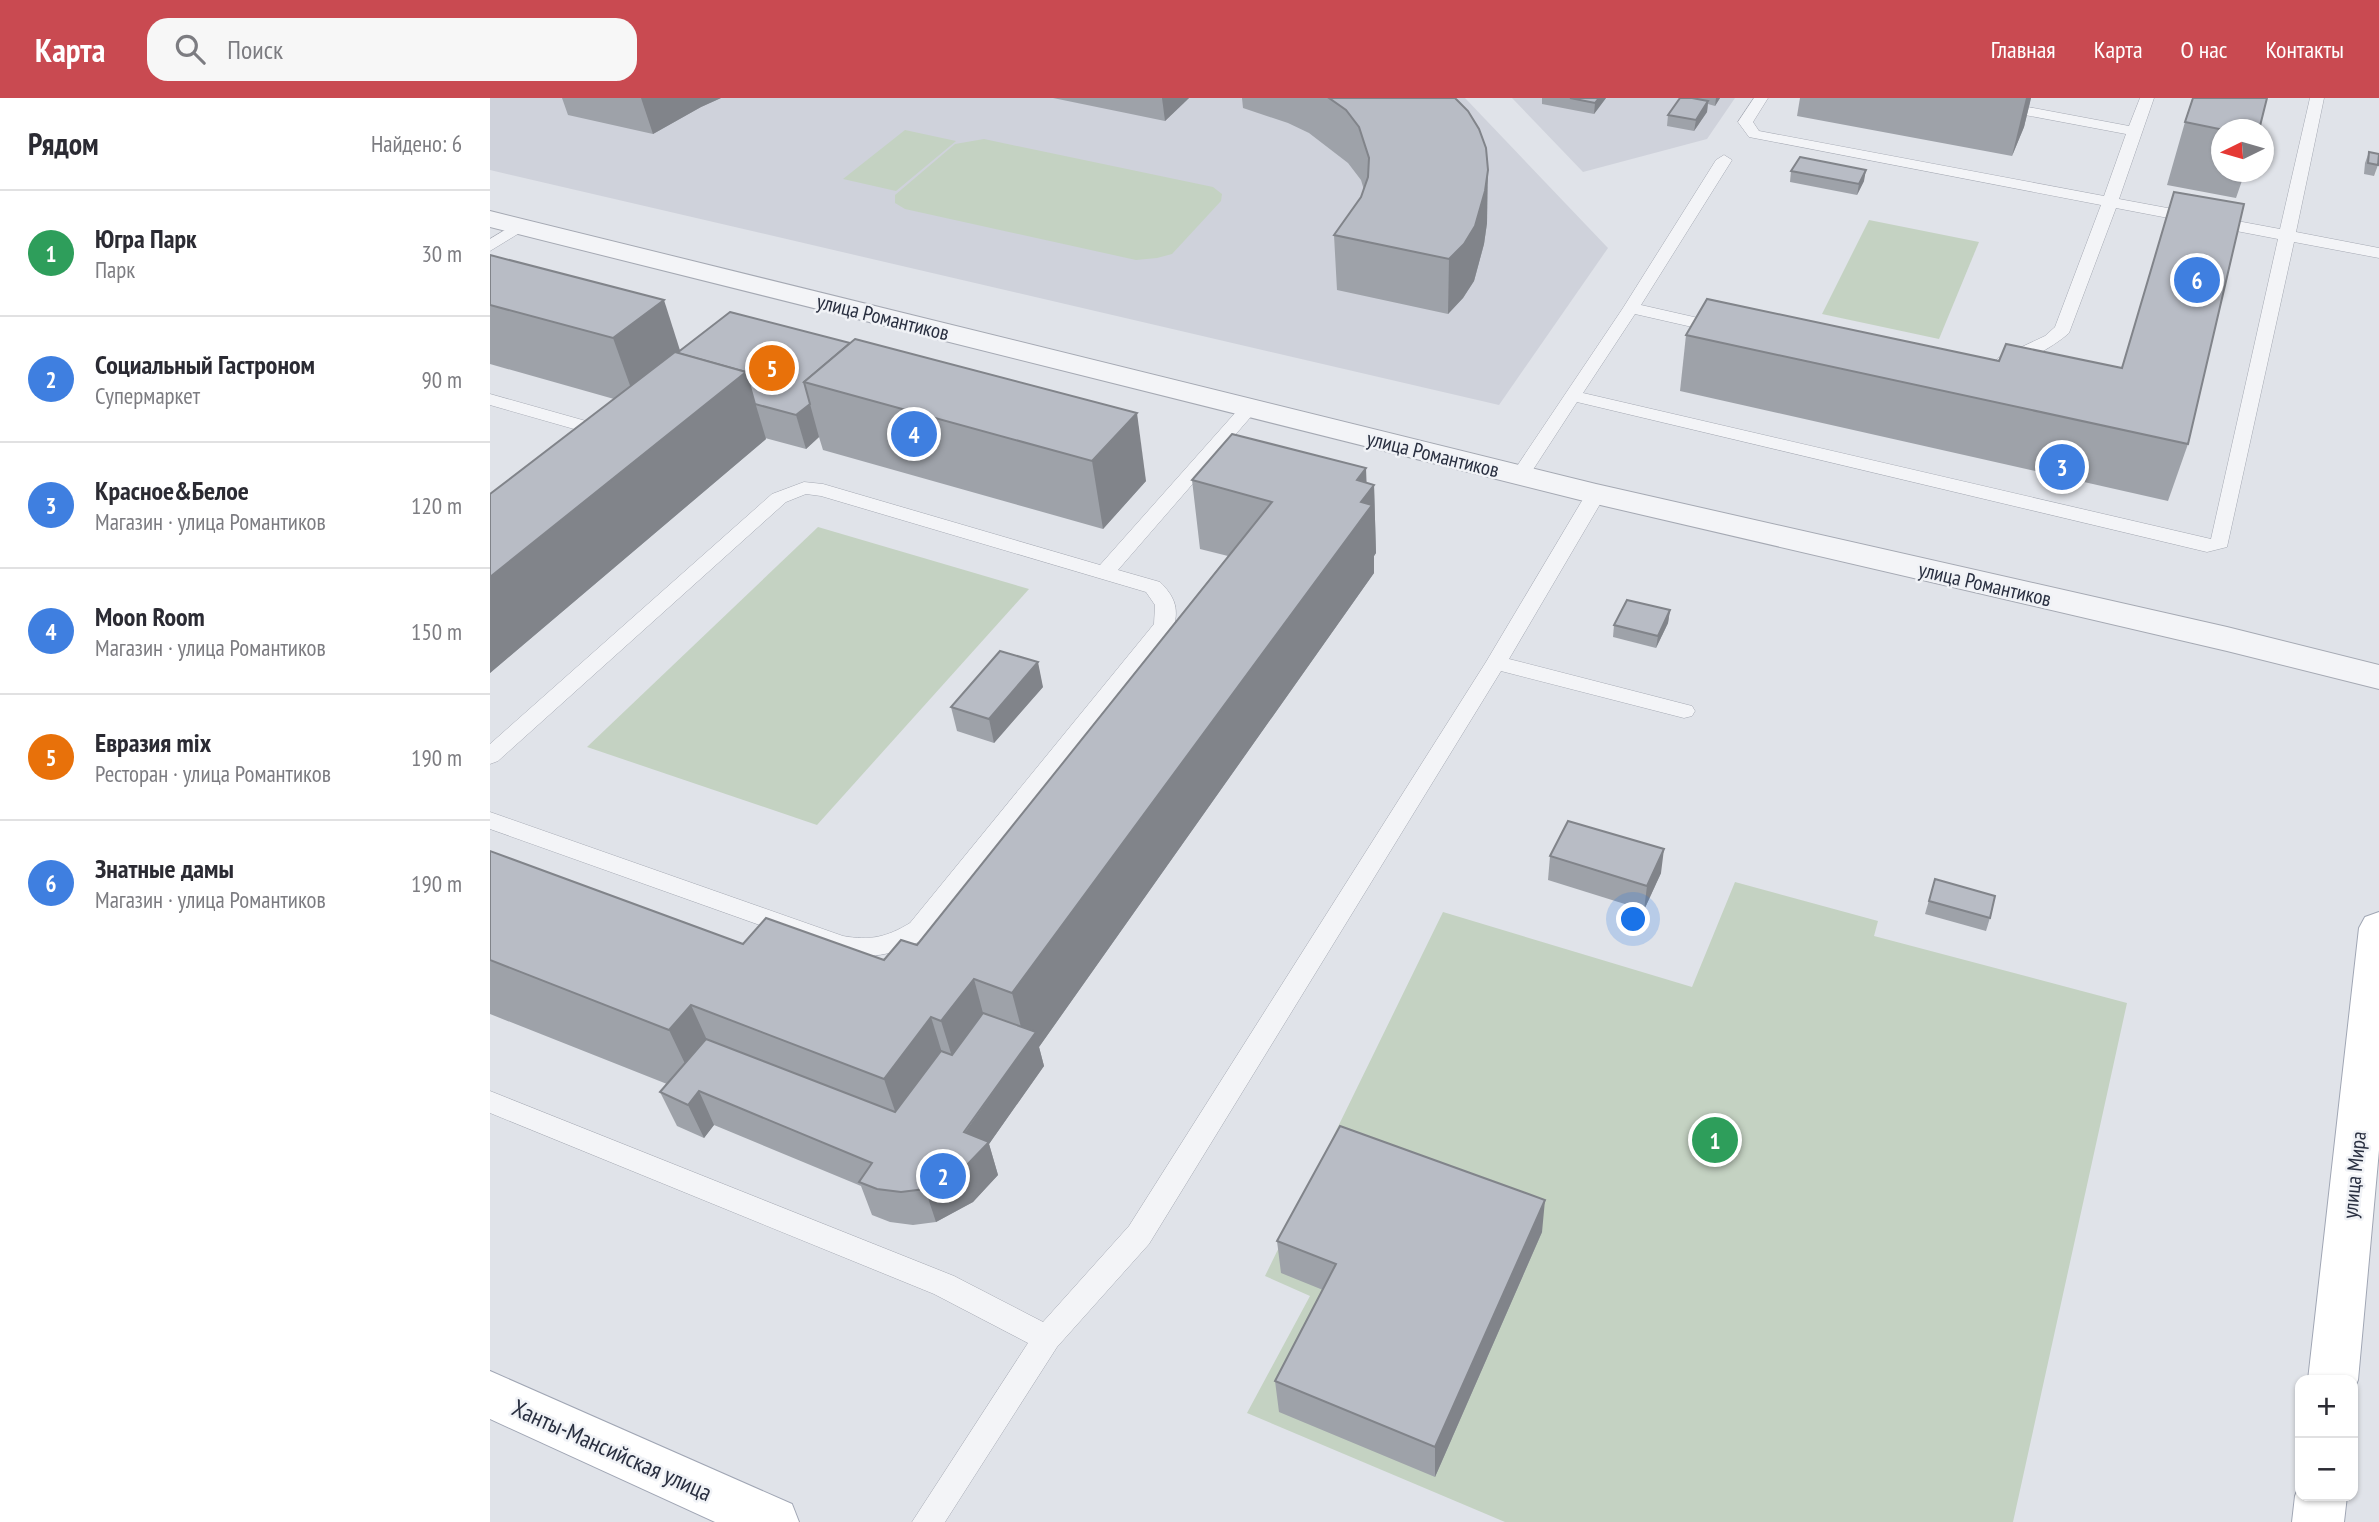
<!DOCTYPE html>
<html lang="ru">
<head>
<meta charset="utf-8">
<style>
  body { margin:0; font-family:"PT Sans Narrow",sans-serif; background:#f7f7f7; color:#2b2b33 }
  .controls { position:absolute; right:21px; bottom:21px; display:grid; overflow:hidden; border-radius:14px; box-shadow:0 2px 5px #0004 }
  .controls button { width:63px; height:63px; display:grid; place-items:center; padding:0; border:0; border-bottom:2px solid #e1e1e2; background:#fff; color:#2b2b33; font:35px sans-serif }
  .compass { position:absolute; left:1721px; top:21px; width:63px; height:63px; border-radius:50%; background:#fff; box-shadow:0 2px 5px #0004; rotate:265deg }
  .you { position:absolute; left:1144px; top:822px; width:24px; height:24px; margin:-18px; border:5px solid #fff; border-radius:50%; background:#1a73e8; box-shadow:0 0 0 10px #1a73e833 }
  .badge { display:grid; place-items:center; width:46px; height:46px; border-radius:50%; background:#c94a51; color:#fff; font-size:23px; font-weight:700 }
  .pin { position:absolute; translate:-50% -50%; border:4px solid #fff; box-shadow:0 2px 7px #0006 }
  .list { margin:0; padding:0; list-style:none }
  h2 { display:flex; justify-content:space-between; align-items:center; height:91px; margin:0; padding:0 28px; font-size:30px }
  h2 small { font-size:23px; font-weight:400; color:#7c7c81 }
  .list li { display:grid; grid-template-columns:46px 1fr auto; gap:21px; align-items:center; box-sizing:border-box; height:126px; padding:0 28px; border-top:2px solid #e1e1e2 }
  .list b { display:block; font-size:26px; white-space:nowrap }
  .list p { margin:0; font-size:23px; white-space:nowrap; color:#7c7c81 }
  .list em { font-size:23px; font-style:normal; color:#7c7c81 }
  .icon { flex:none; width:38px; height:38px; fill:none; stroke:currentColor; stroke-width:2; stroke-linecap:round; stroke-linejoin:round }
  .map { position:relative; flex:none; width:1889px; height:1424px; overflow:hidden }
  header { display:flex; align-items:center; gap:42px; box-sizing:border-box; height:98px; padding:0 35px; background:#c94a51; color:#fff }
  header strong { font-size:33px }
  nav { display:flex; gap:38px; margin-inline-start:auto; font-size:24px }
  .search { width:490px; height:63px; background:#f7f7f7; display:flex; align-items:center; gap:18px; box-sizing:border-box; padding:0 24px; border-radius:21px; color:#7c7c81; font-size:26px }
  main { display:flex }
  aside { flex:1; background:#fff }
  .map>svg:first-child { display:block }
  .built { fill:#cfd2db }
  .green { fill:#c4d2c2 }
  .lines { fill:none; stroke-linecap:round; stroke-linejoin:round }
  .service-casing { stroke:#a5a9b3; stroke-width:1 }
  .minor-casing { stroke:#a5a9b3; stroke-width:2 }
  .primary-casing { stroke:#a0a6b4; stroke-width:2 }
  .service { fill:#f3f4f7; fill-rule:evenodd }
  .minor { fill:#f3f4f7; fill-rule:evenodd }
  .primary { fill:#fff; fill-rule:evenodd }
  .wall { fill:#9ea2a9 }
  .shaded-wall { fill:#81848a }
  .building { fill:#b8bcc5; stroke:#81848a; stroke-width:2 }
  .labels { text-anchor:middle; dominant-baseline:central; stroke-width:5; stroke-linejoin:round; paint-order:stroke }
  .street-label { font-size:21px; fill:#292f40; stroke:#f0f2f6 }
  .near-street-label { font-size:24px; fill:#292f40; stroke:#f0f2f6 }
</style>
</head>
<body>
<header>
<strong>Карта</strong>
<div class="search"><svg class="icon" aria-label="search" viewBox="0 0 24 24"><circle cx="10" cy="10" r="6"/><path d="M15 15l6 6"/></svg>Поиск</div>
<nav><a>Главная</a><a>Карта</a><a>О нас</a><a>Контакты</a></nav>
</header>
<main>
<aside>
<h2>Рядом<small>Найдено: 6</small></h2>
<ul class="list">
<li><span class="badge" style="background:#2e9e5b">1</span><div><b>Югра Парк</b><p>Парк</p></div><em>30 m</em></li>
<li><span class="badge" style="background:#3f7fe0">2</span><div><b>Социальный Гастроном</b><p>Супермаркет</p></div><em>90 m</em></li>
<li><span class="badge" style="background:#3f7fe0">3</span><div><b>Красное&amp;Белое</b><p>Магазин · улица Романтиков</p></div><em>120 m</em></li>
<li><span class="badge" style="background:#3f7fe0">4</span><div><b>Moon Room</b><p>Магазин · улица Романтиков</p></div><em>150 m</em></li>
<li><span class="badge" style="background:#e8710a">5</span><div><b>Евразия mix</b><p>Ресторан · улица Романтиков</p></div><em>190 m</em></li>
<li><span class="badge" style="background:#3f7fe0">6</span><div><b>Знатные дамы</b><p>Магазин · улица Романтиков</p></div><em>190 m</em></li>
</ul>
</aside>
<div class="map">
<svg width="1889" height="1424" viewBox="0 0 1889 1424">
  <rect width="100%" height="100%" fill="#e0e3e9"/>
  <!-- built -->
  <g class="built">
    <polygon points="0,0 975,0 1118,150 1009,307 0,72"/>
    <polygon points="1022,0 1245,0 1217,41 1093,74"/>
  </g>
  <!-- green -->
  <g class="green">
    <polygon points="415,32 466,43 406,93 353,81"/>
    <polygon points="494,41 723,89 732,96 731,103 682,156 667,160 646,162 415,111 405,105 405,97 465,46"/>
    <polygon points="1379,122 1489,144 1449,241 1332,216"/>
    <polygon points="328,429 539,491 327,727 97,649"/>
    <polygon points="1245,784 1388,823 1384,838 1637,905 1523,1424 1015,1424 757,1315 820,1198 775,1178 953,814 1202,889"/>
  </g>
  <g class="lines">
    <!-- service casing -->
    <g class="service-casing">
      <g id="service">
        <path d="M1264,0H1278L1263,24L1269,33L1614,98L1636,36L1466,4L1459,0H1490L1639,28L1650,0H1664L1629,101L1790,131L1820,0H1834L1806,134L1889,150V160L1804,144L1737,449L1717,454L1087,304L1037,381H1023L1021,377L1133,210L1226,62L1234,57L1242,62L1151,207L1239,227L1242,231L1233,236L1145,216L1093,295L1721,441L1788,141L1626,110L1579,235C1566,247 1525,272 1508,268L1505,264L1508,260L1555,238L1565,229L1611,107L1259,39L1248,24Z"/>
        <polygon points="30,123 38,128 36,131 0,153 0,141"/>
        <polygon points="0,296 96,323 106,333 105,343 98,355 84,355 82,351 88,334 84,331 0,307"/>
        <path d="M759,305L768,310L765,314L628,472L670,484C684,498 689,509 684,528L438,839C409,855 384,862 351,856L0,731V714L353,838C380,843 397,839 420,825L664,526L665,507L656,494L331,398L316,396L296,404L8,663L0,666V646L282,396L314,384L333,386L610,467L753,306Z"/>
        <polygon points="1106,390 1116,396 1019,561 1202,608 1205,613 1202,618 1194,620 1011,573 659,1146 567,1249 455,1424 422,1424 538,1245 444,1196 0,1015 0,993 464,1178 553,1224 639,1128 996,564 1096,396"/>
      </g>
    </g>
    <!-- minor casing -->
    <g class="minor-casing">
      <polygon id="minor" points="0,113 1106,386 1737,529 1889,567 1889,591 1737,553 1106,406 0,129"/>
    </g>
    <!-- primary casing -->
    <g class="primary-casing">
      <g id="primary">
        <polygon points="1889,814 1889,1052 1868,1282 1863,1293 1863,1282 1818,1282 1869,830 1875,819"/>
        <polygon points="0,1273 302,1406 309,1424 225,1424 0,1321"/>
        <polygon points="1810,1386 1810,1398 1857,1398 1854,1424 1802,1424 1805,1398"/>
      </g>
    </g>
    <!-- service -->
    <use href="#service" class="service"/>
    <!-- minor -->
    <use href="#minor" class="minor"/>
    <!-- primary -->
    <use href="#primary" class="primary"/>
  </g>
  <!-- wall -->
  <g class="wall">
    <polygon points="72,0 231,0 211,9 163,36 78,17"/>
    <polygon points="563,0 699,0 675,23"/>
    <polygon points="752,0 965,0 997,125 994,146 984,183 973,200 958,216 847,192 844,137 871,99 874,92 871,82 858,65 819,35 798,25 753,10"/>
    <polygon points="1052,0 1116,0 1104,16 1052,6"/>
    <polygon points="1190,0 1230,0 1225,8 1218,6 1217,14 1204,33 1177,28 1178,17"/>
    <polygon points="1310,0 1541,0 1534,29 1522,58 1307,18"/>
    <polygon points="1695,24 1732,32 1732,74 1755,74 1746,100 1677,87"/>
    <polygon points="1879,54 1888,67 1884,78 1874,76 1875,65"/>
    <polygon points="1301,73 1374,83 1367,97 1300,84"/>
    <polygon points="0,157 190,252 240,214 656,383 613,431 333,352 329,339 316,351 275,340 276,341 0,575 0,396 124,301 0,266"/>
    <polygon points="1196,237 1698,346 1678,403 1190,293"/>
    <polygon points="876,370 876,385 884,387 886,455 884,458 884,475 549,949 554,968 499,1046 508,1077 483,1104 446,1124 423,1127 400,1124 382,1117 371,1088 224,1027 214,1040 187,1028 170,994 177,986 0,916 0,753 253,846 394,862 427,847 738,458 710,451 702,382"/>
    <polygon points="1180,512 1178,525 1166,550 1123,539 1124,527"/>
    <polygon points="553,589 504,645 467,633 461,609"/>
    <polygon points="1060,758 1171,775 1154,812 1058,782"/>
    <polygon points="1445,781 1500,820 1496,833 1435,816"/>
    <polygon points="1052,1134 945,1379 789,1314 785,1283 833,1192 791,1175 787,1143"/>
  </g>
  <!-- shaded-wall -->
  <g class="shaded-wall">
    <polygon points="151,0 231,0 211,9 163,36"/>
    <polygon points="672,0 699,0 675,23"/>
    <polygon points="1109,0 1116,0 1104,16 1105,5"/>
    <polygon points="1226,0 1230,0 1225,8"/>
    <polygon points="1536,0 1541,0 1534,29 1522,58"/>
    <polygon points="1218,3 1217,14 1204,33 1206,22"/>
    <polygon points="998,72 997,125 994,146 984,183 973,200 958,216 959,161"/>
    <polygon points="1376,72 1374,83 1367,97 1369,86"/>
    <polygon points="174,202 195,268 147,307 123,240"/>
    <polygon points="256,274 276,341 0,575 0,479"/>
    <polygon points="320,306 329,339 316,351 306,317"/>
    <polygon points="647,315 656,383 613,431 602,363"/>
    <polygon points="876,370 877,396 884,387 886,455 884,458 884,475 549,949 554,968 499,1046 508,1077 483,1104 446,1124 435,1091 536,948 522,895"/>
    <polygon points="1180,512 1178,525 1166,550 1168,538"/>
    <polygon points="548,564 553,589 504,645 499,621"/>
    <polygon points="1174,751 1171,775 1154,812 1157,788"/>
    <polygon points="484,881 502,949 472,991 451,923"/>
    <polygon points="201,907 232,975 209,993 224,1027 214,1040 198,1007 208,993 179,932"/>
    <polygon points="441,919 462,987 417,1048 394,981"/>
    <polygon points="1055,1102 1052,1134 945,1379 945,1349"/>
  </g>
  <!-- building -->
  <g class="building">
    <polygon points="839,0 965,0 978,13 989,31 996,50 998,72 995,93 985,128 974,146 959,161 844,137 871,99 878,79 879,60 869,29 856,12"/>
    <polygon points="1080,0 1109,0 1105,5"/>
    <polygon points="1190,0 1202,0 1218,3 1206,22 1178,17"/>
    <polygon points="1703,0 1777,0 1769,32 1734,32 1695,24"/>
    <polygon points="1879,54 1889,56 1888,67 1878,65"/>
    <polygon points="1310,59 1376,72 1369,86 1301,73"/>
    <polygon points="1684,94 1754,106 1698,346 1196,237 1217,201 1509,263 1516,246 1632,270"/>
    <polygon points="0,157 174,202 123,240 0,207"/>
    <polygon points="240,214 360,245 314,284 320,306 306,317 265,306 256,274 187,255"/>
    <polygon points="365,241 647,315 602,363 314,284"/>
    <polygon points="185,254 256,274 0,479 0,396"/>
    <polygon points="742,336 876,370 867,382 884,387 871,404 882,407 522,895 484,881 451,923 441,919 394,981 201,907 179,932 0,862 0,753 253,846 276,820 394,862 411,842 427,847 782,404 702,382"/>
    <polygon points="1137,502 1180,512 1168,538 1124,527"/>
    <polygon points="510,553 548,564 499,621 461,609"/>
    <polygon points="1078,723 1174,751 1157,788 1060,758"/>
    <polygon points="1445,781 1505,798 1500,820 1439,803"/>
    <polygon points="493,915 546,934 474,1034 499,1044 473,1071 435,1091 411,1094 387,1091 369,1084 382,1065 209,993 198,1007 170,994 216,941 405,1014 451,953 462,957"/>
    <polygon points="850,1028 1055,1102 945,1349 785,1283 846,1166 787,1143"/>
  </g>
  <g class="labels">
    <!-- street labels -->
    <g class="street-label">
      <text transform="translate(393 219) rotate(14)">улица Романтиков</text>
      <text transform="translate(943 356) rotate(14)">улица Романтиков</text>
      <text transform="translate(1495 486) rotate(13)">улица Романтиков</text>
      <text transform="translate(1864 1077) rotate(-84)">улица Мира</text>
    </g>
    <!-- near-street labels -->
    <g class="near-street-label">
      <text transform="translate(122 1352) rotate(24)">Ханты-Мансийская улица</text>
    </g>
  </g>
</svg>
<div class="controls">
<button>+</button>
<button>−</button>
</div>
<svg class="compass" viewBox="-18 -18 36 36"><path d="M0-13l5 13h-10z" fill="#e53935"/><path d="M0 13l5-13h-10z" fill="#7c7c81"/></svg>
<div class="you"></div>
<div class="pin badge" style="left:1225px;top:1042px;background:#2e9e5b">1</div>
<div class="pin badge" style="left:453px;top:1078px;background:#3f7fe0">2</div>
<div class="pin badge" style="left:1572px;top:369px;background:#3f7fe0">3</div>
<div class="pin badge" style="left:424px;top:336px;background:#3f7fe0">4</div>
<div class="pin badge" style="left:282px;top:270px;background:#e8710a">5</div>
<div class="pin badge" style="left:1707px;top:182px;background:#3f7fe0">6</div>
</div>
</main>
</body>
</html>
